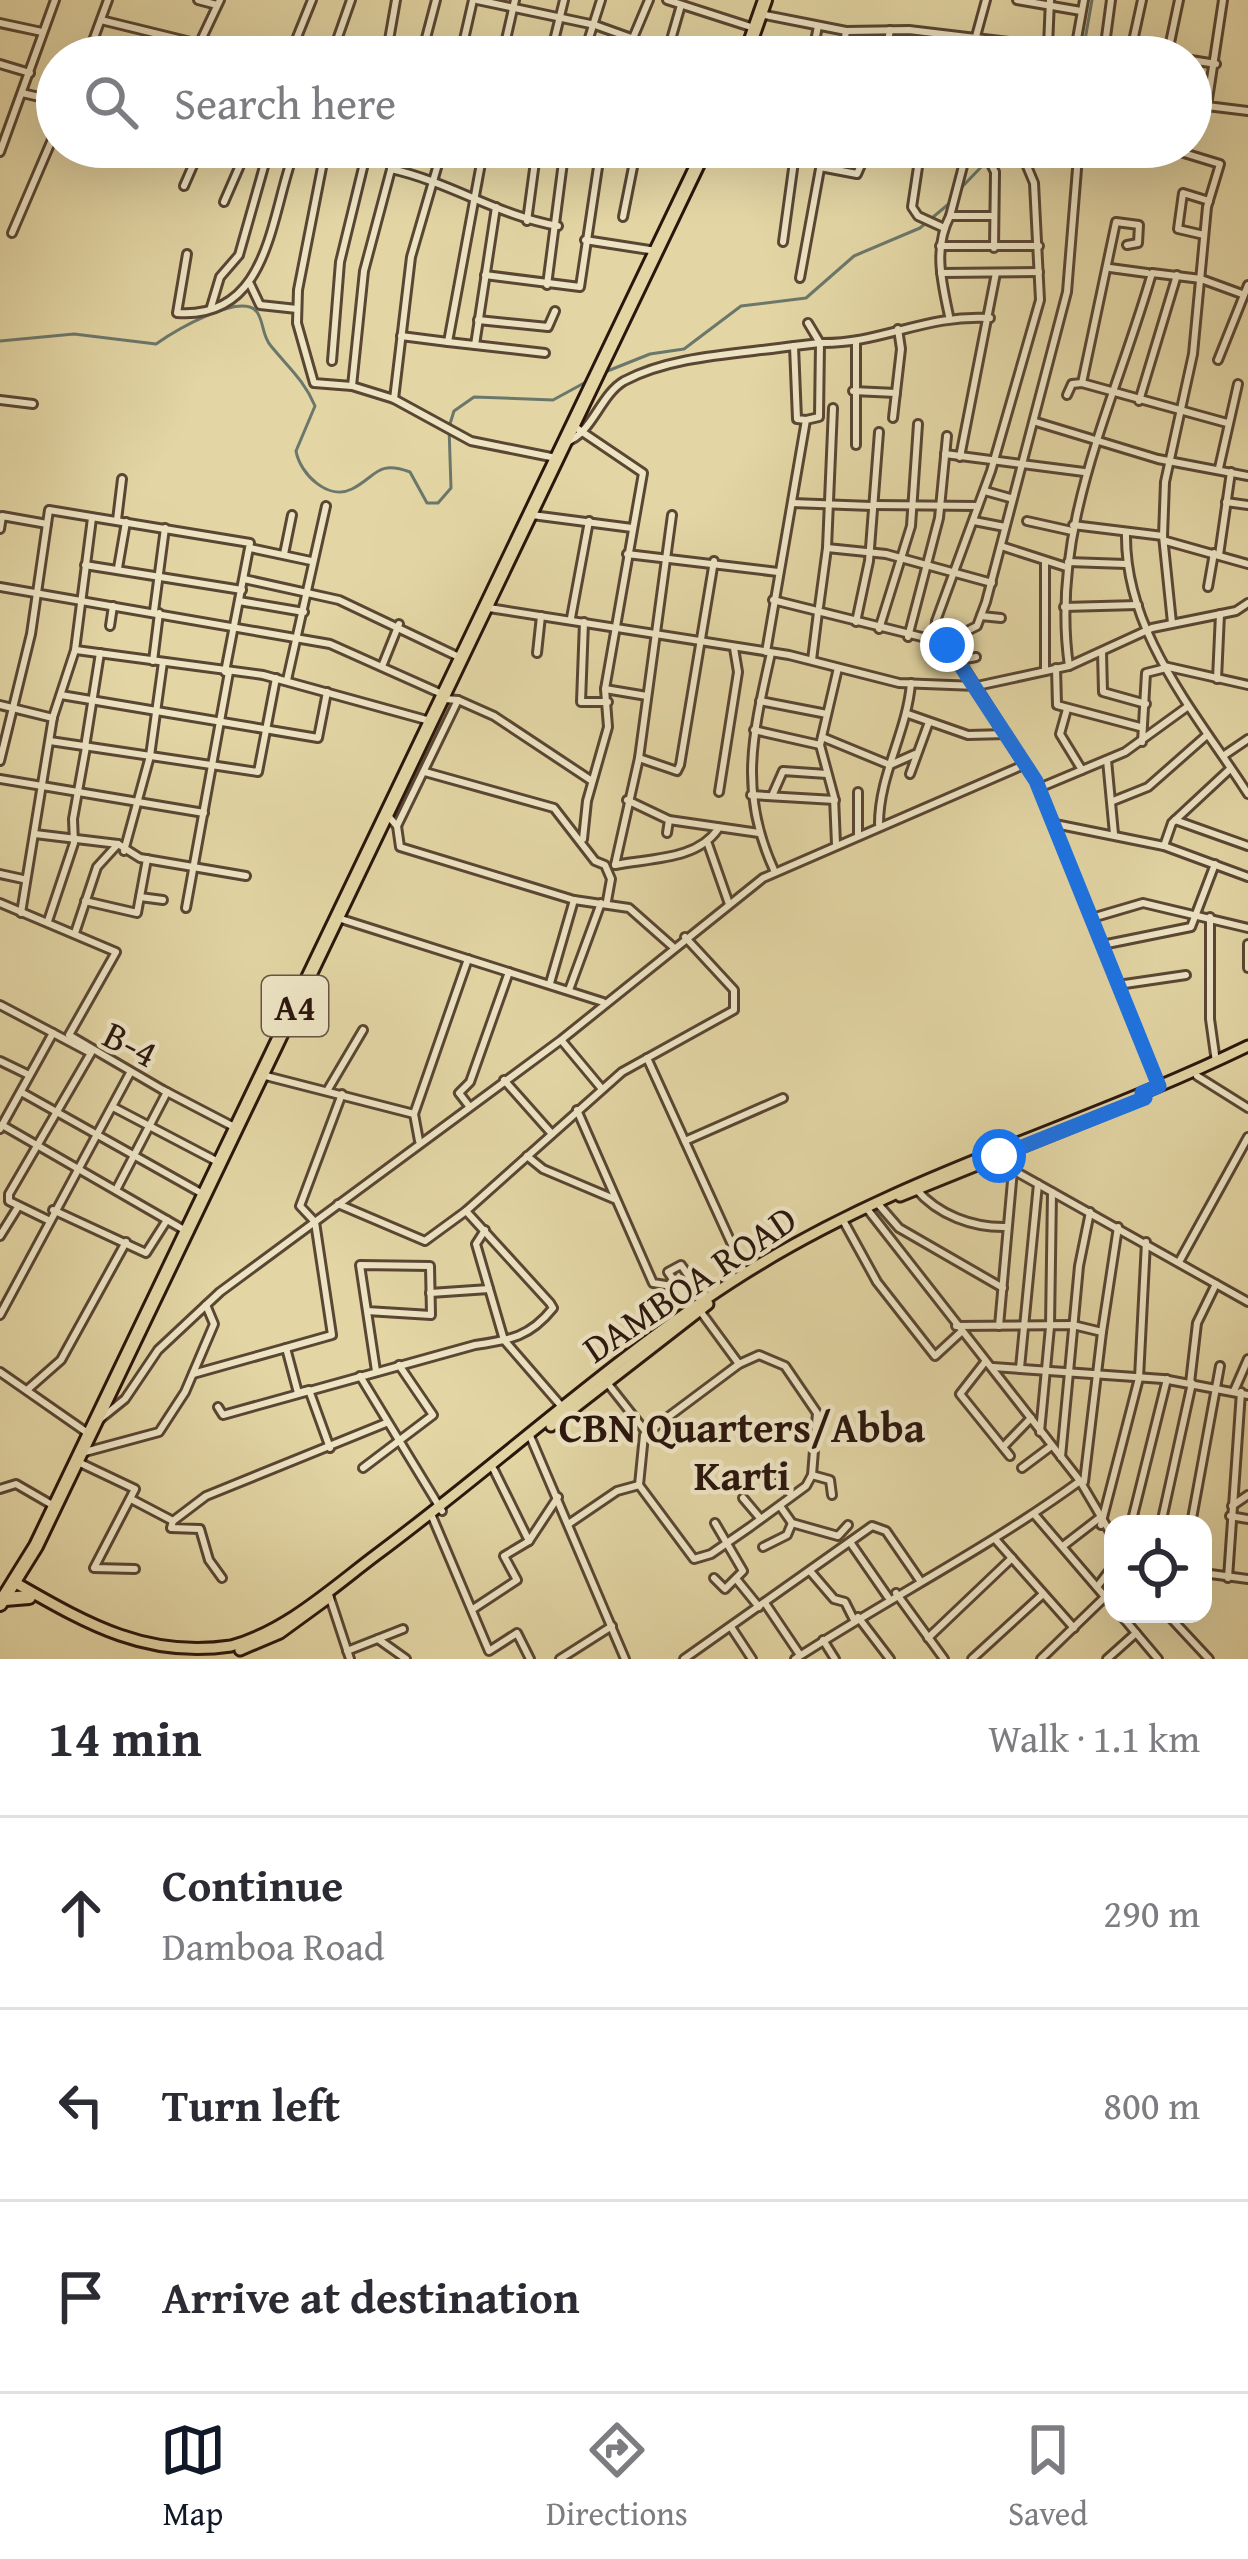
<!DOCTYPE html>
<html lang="en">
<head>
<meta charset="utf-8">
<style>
  body { margin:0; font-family:"Gentium Book Plus",serif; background:#f2f2f3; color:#2b2b33 }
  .controls { position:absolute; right:36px; bottom:36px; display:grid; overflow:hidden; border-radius:24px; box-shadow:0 12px 48px #0002 }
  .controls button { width:108px; height:108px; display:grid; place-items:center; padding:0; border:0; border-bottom:3px solid #e1e1e2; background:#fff; color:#2b2b33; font:60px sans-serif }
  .stop { position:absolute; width:36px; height:36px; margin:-27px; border:9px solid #1a73e8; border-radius:50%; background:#fff }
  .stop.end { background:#1a73e8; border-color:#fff; box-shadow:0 3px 12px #0008 }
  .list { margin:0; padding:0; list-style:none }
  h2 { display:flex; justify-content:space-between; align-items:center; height:156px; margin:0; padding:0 48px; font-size:51px }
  h2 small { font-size:39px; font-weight:400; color:#7c7c81 }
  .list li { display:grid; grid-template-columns:78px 1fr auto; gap:36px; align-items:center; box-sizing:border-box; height:192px; padding:0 48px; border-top:3px solid #e1e1e2 }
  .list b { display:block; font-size:45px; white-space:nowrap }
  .list p { margin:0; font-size:39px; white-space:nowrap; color:#7c7c81 }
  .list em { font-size:39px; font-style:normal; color:#7c7c81 }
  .icon { flex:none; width:66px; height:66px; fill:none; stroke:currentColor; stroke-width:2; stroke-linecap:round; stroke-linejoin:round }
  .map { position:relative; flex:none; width:1248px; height:1659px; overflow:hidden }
  .search { position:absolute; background:#fff; box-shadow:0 12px 48px #0002; left:36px; right:36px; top:36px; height:132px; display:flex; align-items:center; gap:30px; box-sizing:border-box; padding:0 42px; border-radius:66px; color:#7c7c81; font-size:45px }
  .sheet { height:732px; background:#fff }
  nav { display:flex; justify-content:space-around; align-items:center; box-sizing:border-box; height:168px; border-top:3px solid #e1e1e2; background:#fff; font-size:33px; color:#7c7c81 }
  nav a { display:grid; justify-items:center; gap:6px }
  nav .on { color:#111827 }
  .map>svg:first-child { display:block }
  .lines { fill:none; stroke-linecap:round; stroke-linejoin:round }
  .stream { stroke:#6b776b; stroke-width:3 }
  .minor-casing { stroke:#594633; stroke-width:12 }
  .major-casing { stroke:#2b160d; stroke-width:15 }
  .highway-casing { stroke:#2b160d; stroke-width:18 }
  .minor { stroke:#ede4c4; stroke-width:6 }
  .major { stroke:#e3d5a4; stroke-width:9 }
  .highway { stroke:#e3d5a4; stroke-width:12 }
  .route { stroke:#1a73e8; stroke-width:15 }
  .labels { text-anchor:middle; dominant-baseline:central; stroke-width:9; stroke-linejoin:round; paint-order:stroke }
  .shield { fill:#ede4c4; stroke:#655444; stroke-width:3 }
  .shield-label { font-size:36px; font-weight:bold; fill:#2b160d }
  .street-label { font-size:39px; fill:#2b160d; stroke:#ede4c4 }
  .neighbourhood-label { font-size:42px; font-weight:bold; fill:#2b160d; stroke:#ede4c4 }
</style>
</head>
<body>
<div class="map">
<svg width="1248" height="1659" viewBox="0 0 1248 1659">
  <rect width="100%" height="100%" fill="#e3d5a4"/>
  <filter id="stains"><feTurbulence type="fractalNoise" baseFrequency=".00167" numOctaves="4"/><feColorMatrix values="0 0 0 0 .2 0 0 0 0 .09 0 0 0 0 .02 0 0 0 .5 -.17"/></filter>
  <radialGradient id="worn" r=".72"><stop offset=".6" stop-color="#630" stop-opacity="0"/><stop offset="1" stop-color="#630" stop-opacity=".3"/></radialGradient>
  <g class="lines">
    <!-- stream -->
    <g class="stream">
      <polyline points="1082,57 1092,0"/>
      <polyline points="1000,155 1059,155 1083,162 1102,147"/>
      <polyline points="960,189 986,162"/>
      <path d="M0,341L74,334L156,344C173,332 241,291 257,312C264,322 262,336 271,346C288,367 304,380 315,406L296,451C300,474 328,501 352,489C377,476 377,460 410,472L427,503H438L451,488L449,427L454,411L474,397L553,400L586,382"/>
      <polyline points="605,372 650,354 684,349 741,306 806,298 854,256 920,228 951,202"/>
    </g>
    <!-- minor casing -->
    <g class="minor-casing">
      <g id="minor">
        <polyline points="198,0 217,5"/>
        <polyline points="477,0 595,25 634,39"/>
        <polyline points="667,0 754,28"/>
        <polyline points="1017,0 1081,11"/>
        <polyline points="1111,0 1104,52 1130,57"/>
        <polyline points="1223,0 1207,106 1248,111"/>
        <polyline points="760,14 846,31 909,30 1075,50 1084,0"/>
        <polyline points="101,20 199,44"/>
        <polyline points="0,23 42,32"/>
        <polyline points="975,40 986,0"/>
        <polyline points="1134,42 1172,47"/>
        <polyline points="1048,46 1050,0"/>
        <polyline points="333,52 344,57"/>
        <polyline points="1130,55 1142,0"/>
        <polyline points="87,57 108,0"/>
        <polyline points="193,57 220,0"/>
        <polyline points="242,57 250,57"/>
        <polyline points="289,57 312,0"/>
        <polyline points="331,57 351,0"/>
        <polyline points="386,57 396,0"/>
        <polyline points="421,57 436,0"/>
        <polyline points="460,57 473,0"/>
        <polyline points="502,57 515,0"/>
        <polyline points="550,57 564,0"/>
        <polyline points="583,57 601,0"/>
        <polyline points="625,57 649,0"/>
        <polyline points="666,57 681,5"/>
        <polyline points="812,57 818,26"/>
        <polyline points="842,57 846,31"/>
        <polyline points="885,57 890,30"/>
        <polyline points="937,57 940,35"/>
        <polyline points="979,57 981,41"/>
        <polyline points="1167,57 1179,0"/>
        <polyline points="1191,60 1216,64"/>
        <polyline points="0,64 30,73"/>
        <polyline points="22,93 57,101"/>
        <polyline points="326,147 298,290 297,323 314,383 352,386 394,399 471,441 556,458"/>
        <polyline points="346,147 393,159"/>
        <polyline points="921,147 912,207 918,216 942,227"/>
        <polyline points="1164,147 1220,164 1207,207 1193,354 1165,482 1163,536 1172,623"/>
        <polyline points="0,152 55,0"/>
        <polyline points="820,167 857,174 869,147"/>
        <path d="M391,169C450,182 499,216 558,226"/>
        <polyline points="184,186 201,147"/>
        <polyline points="224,202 248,147"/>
        <polyline points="950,216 968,147"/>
        <polyline points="623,217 637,147"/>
        <polyline points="527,221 537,147"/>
        <polyline points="12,233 57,128"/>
        <polyline points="1204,235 1178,229 1183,193 1209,201"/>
        <polyline points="585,240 656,251"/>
        <polyline points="783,242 796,147"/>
        <polyline points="940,246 1039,246"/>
        <polyline points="994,248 995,172 989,160 1008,147"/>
        <path d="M187,254L177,313C272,320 270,211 296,147"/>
        <polyline points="1110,268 1147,273"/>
        <polyline points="941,273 1039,272"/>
        <polyline points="485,275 580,287 601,147"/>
        <polyline points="800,278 824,147"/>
        <polyline points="250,284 260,305 297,309"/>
        <polyline points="547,285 565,147"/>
        <polyline points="211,307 220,277 239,255 265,163"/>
        <path d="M949,316C942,283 933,248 950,216H993"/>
        <polyline points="478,320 548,327 555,311"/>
        <polyline points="808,323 820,343"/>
        <polyline points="401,336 448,342 484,147"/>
        <polyline points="448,342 545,353"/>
        <polyline points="475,345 496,207"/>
        <polyline points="1218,360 1248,285"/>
        <polyline points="332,361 340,262 368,147"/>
        <polyline points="1082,383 1116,222 1139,225 1138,243 1127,245"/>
        <polyline points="352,386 364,271 397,147"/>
        <polyline points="853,391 896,393"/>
        <polyline points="1067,395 1072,384 1082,383 1227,423"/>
        <polyline points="394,399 411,257 443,147"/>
        <polyline points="0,400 33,404"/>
        <polyline points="1139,401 1177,275"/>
        <polyline points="893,418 901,349 898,329"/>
        <polyline points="806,420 797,419 794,346 820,343"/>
        <polyline points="1036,422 1158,459 1248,476"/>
        <polyline points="575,427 643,473 605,689 608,727 587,801 583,839"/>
        <path d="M566,442C592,434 600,395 624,381C673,355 740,354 794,346"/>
        <polyline points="856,445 856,341"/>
        <polyline points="945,454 1084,472"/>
        <polyline points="960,457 996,273"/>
        <polyline points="1219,468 1238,384"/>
        <polyline points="985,491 1010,498"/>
        <polyline points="1226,502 1248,505"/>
        <polyline points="792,503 872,506"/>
        <polyline points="874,505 978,506"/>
        <polyline points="532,515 632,528"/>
        <polyline points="117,520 122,479"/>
        <polyline points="974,521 1005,527"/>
        <polyline points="1027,521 1072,531"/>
        <polyline points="1073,525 1163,536"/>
        <polyline points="0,529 2,516 47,524"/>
        <path d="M1126,532C1124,633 1197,714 1248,794"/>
        <polyline points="1166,541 1248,564"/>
        <polyline points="1001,546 1066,567"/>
        <polyline points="250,548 311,561"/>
        <polyline points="827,548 886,554 992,583"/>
        <polyline points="284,554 292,515"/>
        <polyline points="627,554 778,572"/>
        <polyline points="1219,555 1231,472"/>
        <polyline points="1068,562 1126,564"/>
        <polyline points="85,565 242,590"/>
        <polyline points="118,568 126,522"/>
        <polyline points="244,579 339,600 461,658"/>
        <polyline points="0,587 330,644 442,694"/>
        <polyline points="1208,587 1214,553"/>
        <polyline points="773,600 934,640 953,650 1036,781 1159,1086"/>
        <polyline points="239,601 304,612"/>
        <polyline points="819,607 827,548 833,408"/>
        <polyline points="1064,607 1138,605"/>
        <polyline points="489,608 789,655 899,683 977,686 1069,666 1152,628 1236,611 1248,603"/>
        <polyline points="154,611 165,528"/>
        <polyline points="981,616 1001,618"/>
        <polyline points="571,618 589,521"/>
        <polyline points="584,622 581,702 608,702"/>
        <polyline points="856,622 869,561 879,432"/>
        <polyline points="110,626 113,606"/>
        <polyline points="879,629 911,526 918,424"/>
        <polyline points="908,637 939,518 947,436"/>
        <polyline points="934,640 936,621 991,471 1040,300 1034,183 1019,147"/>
        <polyline points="76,650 263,675 430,721"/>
        <polyline points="953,650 963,633 977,626 986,602 1067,292 1077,169"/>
        <path d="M766,652L806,420L819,417L820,343C882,344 925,314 990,318"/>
        <polyline points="1102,652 1103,692 1146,704"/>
        <polyline points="537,653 541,616"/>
        <path d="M771,653C753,733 738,792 774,870"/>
        <polyline points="812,660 818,612"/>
        <polyline points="961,660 976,657"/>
        <polyline points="153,661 159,613"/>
        <polyline points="383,664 399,624"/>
        <path d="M1069,666C1049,529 1115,402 1152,273L1201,279L1242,294"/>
        <polyline points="1164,666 1248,685"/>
        <polyline points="1056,668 1057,705 1140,727"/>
        <polyline points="1045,671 1045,563"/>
        <polyline points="1217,679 1220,614"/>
        <polyline points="287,680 326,506"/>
        <polyline points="605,689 647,696"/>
        <polyline points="61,695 318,738 327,692"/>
        <polyline points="458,700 494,716 592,781"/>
        <polyline points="760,701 827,714"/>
        <polyline points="0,705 53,718"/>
        <polyline points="1067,709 1060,734 1082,770"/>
        <polyline points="908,714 968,735 1007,734"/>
        <polyline points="754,730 820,745"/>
        <polyline points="822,737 890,765 915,754"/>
        <polyline points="50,741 258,772 276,678"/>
        <polyline points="1142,742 1146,673 1166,668"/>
        <polyline points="85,747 100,653"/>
        <polyline points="1223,756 1248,739"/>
        <polyline points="639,758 677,771 680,765 714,561"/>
        <polyline points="1107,760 1114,834"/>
        <polyline points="0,761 31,634 49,510 250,543 225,672"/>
        <polyline points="425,772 554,808 595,861 605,865 611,879 607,901"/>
        <polyline points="910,774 929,722"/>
        <polyline points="0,779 204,813"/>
        <polyline points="1039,788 1125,752 1187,707"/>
        <polyline points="719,792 738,672 734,648"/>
        <polyline points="751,795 835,800"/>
        <polyline points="772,796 783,771 827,774"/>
        <polyline points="627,800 669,820 667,833"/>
        <polyline points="1113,801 1148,787 1207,735"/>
        <polyline points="389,817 397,826 400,847 574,900 629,908 672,946"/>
        <polyline points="669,820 759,833"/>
        <polyline points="1175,820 1248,846"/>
        <path d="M879,824C879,775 907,732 911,683"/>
        <polyline points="1055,824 1164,846 1248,877"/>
        <polyline points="397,826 458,700 445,699"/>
        <polyline points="35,834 118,844 140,858 246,876"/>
        <polyline points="858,834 858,792"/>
        <polyline points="708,844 729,904"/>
        <polyline points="836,844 834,797 820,745 838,668"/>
        <polyline points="1164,846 1172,823 1230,769"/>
        <polyline points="124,851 150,756 163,662"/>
        <polyline points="615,865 639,758 672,515"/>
        <path d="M615,865C651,858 697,860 718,829"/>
        <polyline points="0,874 23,879"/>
        <polyline points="140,897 163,900"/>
        <polyline points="85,901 137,913 147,859"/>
        <polyline points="0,903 116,952 69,1035 163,1090"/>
        <polyline points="186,908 229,672"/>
        <polyline points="21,913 53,717 75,650 92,518"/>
        <polyline points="1210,917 1210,1019 1216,1062"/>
        <polyline points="338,918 603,1002"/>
        <polyline points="1092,918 1143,903 1248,928"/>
        <polyline points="48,921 74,843 73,819 86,747"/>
        <polyline points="75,933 97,867 118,844"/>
        <polyline points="1248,944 1248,968"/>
        <polyline points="1102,945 1191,927 1215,864"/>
        <polyline points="550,983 574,900"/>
        <polyline points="1118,985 1186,975"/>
        <polyline points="569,990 601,903"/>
        <polyline points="0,1005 87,1051"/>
        <polyline points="562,1041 602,1089"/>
        <polyline points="647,1058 745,1273"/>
        <polyline points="0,1061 29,1075"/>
        <polyline points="262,1075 414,1114"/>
        <polyline points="1197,1076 1248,1108"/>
        <polyline points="504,1080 552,1134"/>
        <polyline points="163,1090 236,1128"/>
        <polyline points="327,1091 363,1030"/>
        <polyline points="21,1092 201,1193"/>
        <polyline points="469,1106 459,1093 470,1082 509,972"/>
        <polyline points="113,1107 220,1163"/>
        <polyline points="577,1110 653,1283 678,1287"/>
        <polyline points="2,1125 186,1231"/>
        <polyline points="0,1129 53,1033"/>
        <polyline points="419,1141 414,1114 468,959"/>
        <polyline points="685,1141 783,1098"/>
        <polyline points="998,1152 1013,1170 1248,1302"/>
        <polyline points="527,1156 543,1169 614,1199"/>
        <path d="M916,1189C938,1215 973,1228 1007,1227"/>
        <polyline points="116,1190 167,1092"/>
        <polyline points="338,1204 425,1241 466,1211 622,1072 734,1010 734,990 685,937"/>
        <polyline points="879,1205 899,1228 1003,1288"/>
        <polyline points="53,1210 146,1253 167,1220"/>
        <polyline points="868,1210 1080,1481 1113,1537"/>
        <polyline points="48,1220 9,1201 9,1194 91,1053"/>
        <polyline points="844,1222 877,1282 935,1356 961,1332"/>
        <polyline points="485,1230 476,1244 504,1340 563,1408"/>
        <polyline points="0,1236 18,1207"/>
        <polyline points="1179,1262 1248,1137"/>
        <polyline points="430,1293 489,1289"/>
        <polyline points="692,1307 668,1272 681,1265 705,1299"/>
        <polyline points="698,1308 739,1364"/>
        <polyline points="367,1311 431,1315 430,1266 360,1265 376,1371"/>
        <polyline points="0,1315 130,1073"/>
        <polyline points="956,1326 1073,1325 1102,1332 1118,1227"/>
        <polyline points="999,1326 1013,1170"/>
        <polyline points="286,1348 332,1335 315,1222 300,1206 342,1094"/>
        <polygon points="759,1355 785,1366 817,1413 812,1475 806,1486 750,1527 711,1554 694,1559 639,1485 644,1435 739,1364"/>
        <polyline points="985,1362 960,1394 1010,1456"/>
        <polyline points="993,1367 1163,1379 1248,1395"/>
        <polyline points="1020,1368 1038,1184"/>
        <polyline points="0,1372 89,1434"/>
        <polyline points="193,1374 286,1348 298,1393 309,1390 330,1448"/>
        <polyline points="360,1376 442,1511"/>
        <polyline points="605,1380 646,1432"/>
        <polyline points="1190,1383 1197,1323 1216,1284"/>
        <polyline points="27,1390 61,1360 126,1242"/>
        <polyline points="1234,1391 1248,1359"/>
        <path d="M218,1407L223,1415L475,1345C510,1340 530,1337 553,1308L550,1303L466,1211"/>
        <polyline points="99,1420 125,1399 158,1350 220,1292 561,1040 763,878 1026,764"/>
        <polyline points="1040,1432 1050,1327 1052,1192"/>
        <polyline points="530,1436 625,1659"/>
        <polyline points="1003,1447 1031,1418"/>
        <polyline points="85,1452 159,1432 185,1392 214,1324 206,1305"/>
        <polyline points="1061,1457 1079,1266 1090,1212"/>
        <polyline points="76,1461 135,1489 94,1568 135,1569"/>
        <polyline points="363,1468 433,1415 399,1365"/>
        <polyline points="1022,1468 1050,1447"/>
        <polyline points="494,1470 529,1541"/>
        <polyline points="812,1475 830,1480 832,1495"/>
        <polyline points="779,1479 791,1495"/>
        <polyline points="1084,1482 1102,1332"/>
        <polyline points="0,1489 16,1484 54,1506"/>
        <polyline points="743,1498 760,1518"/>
        <polyline points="131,1499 173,1521 206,1496 386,1423"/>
        <polyline points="780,1506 792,1523 838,1536 848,1525"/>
        <polyline points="1232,1506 1248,1495"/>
        <polyline points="431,1514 489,1651 517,1633 530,1659"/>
        <polyline points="1034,1514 1113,1606"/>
        <polyline points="1230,1516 1248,1519"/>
        <polyline points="173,1521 171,1528 200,1529 209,1560 222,1578"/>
        <polyline points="570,1523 617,1491 639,1485"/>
        <polyline points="1131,1524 1167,1379"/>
        <polyline points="1161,1524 1192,1383"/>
        <polyline points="1191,1524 1220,1366"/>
        <polyline points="1101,1525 1139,1378 1146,1242"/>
        <polyline points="995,1539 1074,1628"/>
        <polyline points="850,1542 888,1597"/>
        <polyline points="1063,1546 1098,1519"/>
        <polyline points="763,1547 787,1535 792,1523"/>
        <polyline points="810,1571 834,1599 845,1602 854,1620"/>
        <polyline points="1203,1573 1248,1579"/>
        <polyline points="714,1578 725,1589 743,1571 715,1523"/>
        <polyline points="1228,1578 1241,1392"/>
        <polyline points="737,1580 759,1607"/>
        <polyline points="1097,1587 1113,1566"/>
        <polyline points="896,1593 944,1659"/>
        <polyline points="329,1595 350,1659"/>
        <polyline points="765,1603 800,1655"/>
        <polyline points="473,1609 517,1580 504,1556 529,1541 558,1497"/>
        <polyline points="1120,1614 1158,1659"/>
        <polyline points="1167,1614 1209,1659"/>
        <polyline points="858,1617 890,1659"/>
        <polyline points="731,1627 752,1659"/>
        <polyline points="928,1638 1012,1558"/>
        <polyline points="378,1639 406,1659"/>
        <polyline points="823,1640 835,1659"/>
        <polyline points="347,1651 403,1629"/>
        <polyline points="560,1659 612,1626"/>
        <polyline points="684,1659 872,1526 886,1531 919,1579"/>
        <path d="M795,1659C889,1598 990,1547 1080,1481"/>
        <polyline points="972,1659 1043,1594"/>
        <polyline points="1041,1659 1105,1597"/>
        <polyline points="1107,1659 1136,1633"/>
      </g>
    </g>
    <!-- major casing -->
    <g class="major-casing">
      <g id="major">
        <polyline points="900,1196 1140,1099"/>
        <polyline points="551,1426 708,1304"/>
        <path d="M14,1582C84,1622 145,1659 231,1646C286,1631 332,1588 376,1555C500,1463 614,1356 744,1274C902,1174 1081,1127 1248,1046"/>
        <polyline points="240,1650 280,1633 328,1598"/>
      </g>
    </g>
    <!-- highway casing -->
    <g class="highway-casing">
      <g id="highway">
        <polyline points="745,57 765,0"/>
        <polyline points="5,1599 29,1597"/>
        <polyline points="0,1604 36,1546 706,147"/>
      </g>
    </g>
    <!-- minor -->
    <use href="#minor" class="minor"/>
    <!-- major -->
    <use href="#major" class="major"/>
    <!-- highway -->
    <use href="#highway" class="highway"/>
  </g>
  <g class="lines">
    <!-- route -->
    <polyline class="route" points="947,645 1036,781 1159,1086 1142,1093 1145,1098 999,1156"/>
  </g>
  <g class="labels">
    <!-- shield labels -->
    <rect class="shield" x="262" y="976" width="66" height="60" rx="9"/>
    <g class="shield-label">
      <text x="295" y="1006">A4</text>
    </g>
    <!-- street labels -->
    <g class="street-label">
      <text transform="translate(131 1043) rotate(27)">B-4</text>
      <text transform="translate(689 1283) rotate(-34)">DAMBOA ROAD</text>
    </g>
    <!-- neighbourhood labels -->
    <g class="neighbourhood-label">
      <text x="742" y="1426">CBN Quarters/Abba<tspan x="742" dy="48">Karti</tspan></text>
    </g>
  </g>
  <rect width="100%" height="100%" filter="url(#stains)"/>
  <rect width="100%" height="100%" fill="url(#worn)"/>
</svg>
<div class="controls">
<button><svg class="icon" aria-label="locate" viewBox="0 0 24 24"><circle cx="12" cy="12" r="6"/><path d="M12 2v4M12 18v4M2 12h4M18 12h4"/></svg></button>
</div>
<div class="stop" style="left:999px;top:1156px"></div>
<div class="stop end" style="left:947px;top:645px"></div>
<div class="search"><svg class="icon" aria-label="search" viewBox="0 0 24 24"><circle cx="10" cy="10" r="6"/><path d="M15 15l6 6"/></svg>Search here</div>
</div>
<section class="sheet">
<h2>14 min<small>Walk · 1.1 km</small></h2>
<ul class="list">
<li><svg class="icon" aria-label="ahead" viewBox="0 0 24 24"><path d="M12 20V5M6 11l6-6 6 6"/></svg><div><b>Continue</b><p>Damboa Road</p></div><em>290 m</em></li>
<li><svg class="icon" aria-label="left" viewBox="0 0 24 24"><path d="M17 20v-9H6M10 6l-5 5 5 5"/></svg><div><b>Turn left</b></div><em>800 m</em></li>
<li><svg class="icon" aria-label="arrive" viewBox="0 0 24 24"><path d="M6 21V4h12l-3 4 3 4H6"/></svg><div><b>Arrive at destination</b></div></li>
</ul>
</section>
<nav>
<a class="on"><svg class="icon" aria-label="map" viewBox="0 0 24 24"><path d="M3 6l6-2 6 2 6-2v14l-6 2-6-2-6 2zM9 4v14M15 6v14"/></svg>Map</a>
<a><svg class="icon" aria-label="directions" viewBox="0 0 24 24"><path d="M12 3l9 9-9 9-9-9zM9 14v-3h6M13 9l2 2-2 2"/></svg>Directions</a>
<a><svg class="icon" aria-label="saved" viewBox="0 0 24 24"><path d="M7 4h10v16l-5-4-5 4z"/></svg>Saved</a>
</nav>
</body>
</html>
